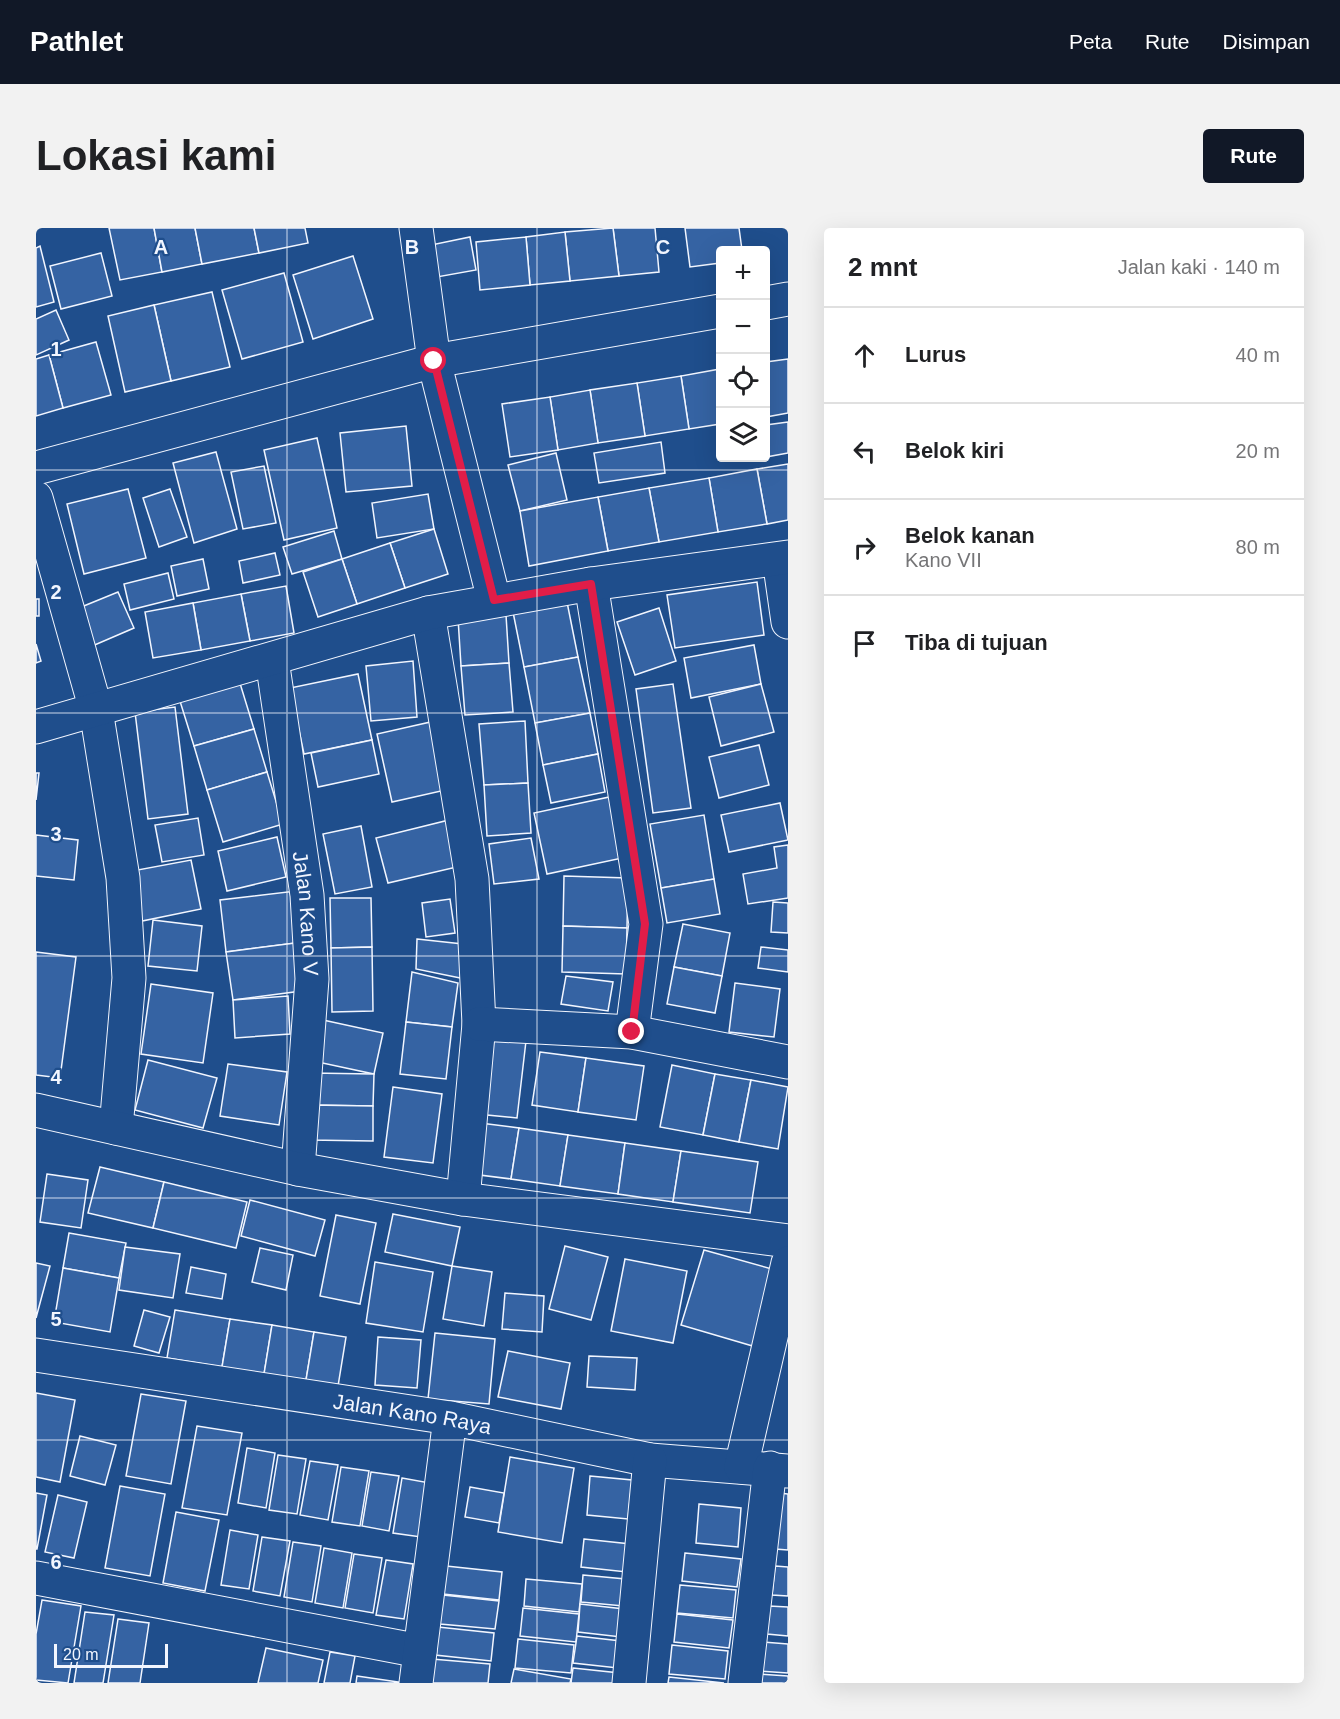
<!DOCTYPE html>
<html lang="id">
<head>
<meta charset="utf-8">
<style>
  body { margin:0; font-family:Helvetica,sans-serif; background:#f2f2f2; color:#202124 }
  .controls { position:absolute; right:18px; top:18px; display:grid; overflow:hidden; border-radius:6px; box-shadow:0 6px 24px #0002 }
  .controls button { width:54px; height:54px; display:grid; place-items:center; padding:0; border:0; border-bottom:2px solid #e0e0e0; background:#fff; color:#202124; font:30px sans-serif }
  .scale { position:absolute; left:18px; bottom:15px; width:114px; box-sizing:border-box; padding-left:6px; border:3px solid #f2f6ff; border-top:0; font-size:16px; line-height:21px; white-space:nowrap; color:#f2f6ff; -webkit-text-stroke:4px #1f4e8c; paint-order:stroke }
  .stop { position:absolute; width:18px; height:18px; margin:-14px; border:4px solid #e11d48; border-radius:50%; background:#fff }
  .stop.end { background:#e11d48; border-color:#fff; box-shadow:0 2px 6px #0008 }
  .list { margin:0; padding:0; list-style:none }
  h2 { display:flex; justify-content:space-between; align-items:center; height:78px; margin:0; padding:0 24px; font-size:26px }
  h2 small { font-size:20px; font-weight:400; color:#757577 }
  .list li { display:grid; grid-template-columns:39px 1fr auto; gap:18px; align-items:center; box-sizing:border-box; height:96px; padding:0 24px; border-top:2px solid #e0e0e0 }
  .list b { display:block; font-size:22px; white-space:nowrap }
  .list p { margin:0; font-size:20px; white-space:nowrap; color:#757577 }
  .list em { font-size:20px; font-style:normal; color:#757577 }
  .icon { flex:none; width:33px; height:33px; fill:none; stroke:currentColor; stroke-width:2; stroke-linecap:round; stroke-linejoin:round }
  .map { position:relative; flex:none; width:752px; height:1455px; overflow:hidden; border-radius:6px }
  header { display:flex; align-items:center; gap:36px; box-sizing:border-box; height:84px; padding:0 30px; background:#111827; color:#fff }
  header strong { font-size:28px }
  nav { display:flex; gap:33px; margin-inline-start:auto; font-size:21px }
  .intro { display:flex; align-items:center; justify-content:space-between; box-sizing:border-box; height:144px; padding:0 36px }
  h1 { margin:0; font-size:42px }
  .button { padding:15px 27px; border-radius:6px; background:#111827; color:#fff; font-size:21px; font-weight:700 }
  main { display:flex; gap:36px; padding:0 36px }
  aside { flex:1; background:#fff; border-radius:6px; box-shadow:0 6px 24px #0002 }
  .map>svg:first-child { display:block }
  .building { fill:#3563a3; stroke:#f2f6ff; stroke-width:1.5 }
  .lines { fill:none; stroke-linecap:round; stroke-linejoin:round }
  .minor-casing { stroke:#f2f6ff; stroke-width:35 }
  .minor { stroke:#1f4e8c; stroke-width:33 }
  .route { stroke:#e11d48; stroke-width:8 }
  .grid { fill:none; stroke:#f2f6ff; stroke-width:1.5; stroke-opacity:0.55 }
  .labels { text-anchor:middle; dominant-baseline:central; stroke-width:4.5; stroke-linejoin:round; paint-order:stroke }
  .street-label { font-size:21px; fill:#f2f6ff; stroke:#1f4e8c }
  .grid-label { font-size:20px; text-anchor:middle; font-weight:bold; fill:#f2f6ff; stroke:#1f4e8c; stroke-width:4.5; stroke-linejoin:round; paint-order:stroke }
</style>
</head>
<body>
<header>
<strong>Pathlet</strong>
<nav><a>Peta</a><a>Rute</a><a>Disimpan</a></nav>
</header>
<div class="intro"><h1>Lokasi kami</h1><a class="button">Rute</a></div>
<main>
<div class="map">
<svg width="752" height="1455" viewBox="0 0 752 1455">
  <rect width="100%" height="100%" fill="#1f4e8c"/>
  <!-- building -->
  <g class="building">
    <polygon points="73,0 118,0 126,44 84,52"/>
    <polygon points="118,0 159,0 166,36 126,44"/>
    <polygon points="159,0 218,0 223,25 166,36"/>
    <polygon points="218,0 269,0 272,15 223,25"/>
    <polygon points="577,0 619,0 623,44 583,48"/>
    <polygon points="577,0 583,48 534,53 529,4"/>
    <polygon points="649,0 703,0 706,22 684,22 684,35 654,39"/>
    <polygon points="529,4 534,53 494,57 490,9"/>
    <polygon points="434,9 440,42 401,49 395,17"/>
    <polygon points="490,9 494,57 444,62 440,14"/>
    <polygon points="4,18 18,74 0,79 0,20"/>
    <polygon points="65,25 76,68 25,81 14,38"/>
    <polygon points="317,28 337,91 277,111 257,47"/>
    <polygon points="248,45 267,114 206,131 186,62"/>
    <polygon points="176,64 194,139 135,153 118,77"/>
    <polygon points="118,77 135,153 89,164 72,88"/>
    <polygon points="20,82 33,112 0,127 0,91"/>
    <polygon points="60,114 75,167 27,180 13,127"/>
    <polygon points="13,127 27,180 0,188 0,131"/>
    <polygon points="752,131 752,185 730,189 730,134"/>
    <polygon points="684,141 684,196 653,201 645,148"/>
    <polygon points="645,148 653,201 609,208 601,155"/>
    <polygon points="601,155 609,208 562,215 554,162"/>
    <polygon points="554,162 562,215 522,222 514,169"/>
    <polygon points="514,169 522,222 474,229 466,176"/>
    <polygon points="752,194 752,225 730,229 730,197"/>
    <polygon points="370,198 376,258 310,264 304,205"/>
    <polygon points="281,210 301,300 248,312 228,222"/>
    <polygon points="625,214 629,245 563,255 558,225"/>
    <polygon points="180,224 201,301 158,315 137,235"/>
    <polygon points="520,225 531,272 484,283 472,237"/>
    <polygon points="752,236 752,292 731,296 721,241"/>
    <polygon points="228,238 240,295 207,301 195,244"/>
    <polygon points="721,241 731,296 682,304 673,250"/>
    <polygon points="673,250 682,304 623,314 613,260"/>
    <polygon points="613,260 623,314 572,323 562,269"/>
    <polygon points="92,261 110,330 48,346 31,276"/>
    <polygon points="134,261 151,309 123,319 107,270"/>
    <polygon points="392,266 398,301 341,310 336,275"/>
    <polygon points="562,269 572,323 493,338 484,283"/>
    <polygon points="398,301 412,346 369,360 354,315"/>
    <polygon points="298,303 306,331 256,346 247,319"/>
    <polygon points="354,315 369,360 321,376 306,331"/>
    <polygon points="239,325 244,347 207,355 203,333"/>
    <polygon points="167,331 173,361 141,368 135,338"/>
    <polygon points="306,331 321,376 282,389 267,344"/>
    <polygon points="132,345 138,371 94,382 88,356"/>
    <polygon points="721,354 728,407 639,420 631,367"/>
    <polygon points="250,358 258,405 214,413 205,366"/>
    <polygon points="82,364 98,400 54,419 38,382"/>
    <polygon points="205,366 214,413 165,422 157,375"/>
    <rect x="0" y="371" width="3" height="17"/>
    <polygon points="531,374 542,429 488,439 477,384"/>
    <polygon points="157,375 165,422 117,430 109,384"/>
    <polygon points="623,380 640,433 599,447 581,394"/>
    <polygon points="470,387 473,435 425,438 422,390"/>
    <polygon points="0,416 5,433 0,435"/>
    <polygon points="718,417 725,456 655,470 648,430"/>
    <polygon points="542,429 554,485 499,495 488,439"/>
    <polygon points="377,433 381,489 335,493 330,438"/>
    <polygon points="473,435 477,484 429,487 425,438"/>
    <polygon points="322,446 336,512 268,526 254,460"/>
    <polygon points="203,452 218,501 158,518 143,470"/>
    <polygon points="637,456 655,580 617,585 600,461"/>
    <polygon points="725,456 738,504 685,518 673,469"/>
    <polygon points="139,479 152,586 112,591 99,484"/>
    <polygon points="554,485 562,526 507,537 499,495"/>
    <polygon points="399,493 414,561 356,574 341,506"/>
    <polygon points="489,493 492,555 448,557 443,496"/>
    <polygon points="218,501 231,544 171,562 158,518"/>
    <polygon points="336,512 343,546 282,559 275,525"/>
    <polygon points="723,517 733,557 683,570 673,529"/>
    <polygon points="562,526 569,564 515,575 507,537"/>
    <polygon points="231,544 247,596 187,614 171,562"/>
    <polygon points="0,545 3,545 0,572"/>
    <polygon points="492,555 495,605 451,608 448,557"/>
    <polygon points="578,568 591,629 511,646 498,585"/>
    <polygon points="744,575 752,612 693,624 685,587"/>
    <polygon points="668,587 678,651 625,660 614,596"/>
    <polygon points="162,590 168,627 126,634 119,597"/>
    <polygon points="413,592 425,638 352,655 340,610"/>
    <polygon points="325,598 336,659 299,666 287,606"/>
    <polygon points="0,607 42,612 38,652 0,648"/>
    <polygon points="241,609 250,649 191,663 182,623"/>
    <polygon points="495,610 503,651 458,656 453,616"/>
    <polygon points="752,617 752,670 712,676 707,646 741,640 738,619"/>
    <polygon points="155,632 165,681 106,693 96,643"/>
    <polygon points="528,648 592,650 591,700 527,698"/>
    <polygon points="678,651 684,686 631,695 625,660"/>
    <polygon points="260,663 267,714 190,724 184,672"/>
    <polygon points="294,670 335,670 336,719 295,720"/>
    <polygon points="414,671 419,705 390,709 386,675"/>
    <polygon points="737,674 752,675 752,705 735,704"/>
    <polygon points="117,692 166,698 161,743 112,738"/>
    <polygon points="647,696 694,705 686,748 638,739"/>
    <polygon points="527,698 591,700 590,746 526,744"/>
    <polygon points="381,711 436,717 439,753 380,741"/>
    <polygon points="267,714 273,762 197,772 190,724"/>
    <polygon points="336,719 337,783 296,784 295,720"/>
    <polygon points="725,719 752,722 752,744 722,740"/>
    <polygon points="0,724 40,729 24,850 0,847"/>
    <polygon points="638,739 686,748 679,785 631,776"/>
    <polygon points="376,744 422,755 416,799 370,794"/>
    <polygon points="530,748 577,754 572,783 525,776"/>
    <polygon points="699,755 744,761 738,809 693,804"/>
    <polygon points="115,756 177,765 167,835 105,826"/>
    <polygon points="252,768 254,806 199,810 197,772"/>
    <polygon points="287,792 347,805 338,846 277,833"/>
    <polygon points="370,794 416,799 410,851 364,846"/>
    <polygon points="450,808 490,813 481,890 441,886"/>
    <polygon points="504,824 550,830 542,884 496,877"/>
    <polygon points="550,830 608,838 600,892 542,884"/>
    <polygon points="112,832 181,850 167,900 99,882"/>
    <polygon points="192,836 251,844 243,897 184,888"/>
    <polygon points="636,837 679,846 667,907 624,899"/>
    <polygon points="274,845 338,846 337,878 274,877"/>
    <polygon points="679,846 715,852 703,914 667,907"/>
    <polygon points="715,852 752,859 742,921 703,914"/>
    <polygon points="357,859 406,866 397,935 348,929"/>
    <polygon points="274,877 337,878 337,913 273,912"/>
    <polygon points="444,895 483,900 475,951 436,946"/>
    <polygon points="483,900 532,907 524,958 475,951"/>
    <polygon points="532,907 589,915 582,966 524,958"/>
    <polygon points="589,915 645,923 637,974 582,966"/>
    <polygon points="645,923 722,934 714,985 637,974"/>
    <polygon points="64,939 128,954 117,1000 52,985"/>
    <polygon points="11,946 52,952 45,1000 4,994"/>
    <polygon points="128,954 211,974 200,1020 117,1000"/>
    <polygon points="214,972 289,992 279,1028 205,1008"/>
    <polygon points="357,986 424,999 416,1038 349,1024"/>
    <polygon points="300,987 340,995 324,1076 284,1068"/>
    <polygon points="33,1005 90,1015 83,1050 27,1040"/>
    <polygon points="529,1018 572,1029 555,1092 513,1081"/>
    <polygon points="89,1019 144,1026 137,1070 83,1062"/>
    <polygon points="224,1020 257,1027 250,1062 216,1054"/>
    <polygon points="668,1022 743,1043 720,1119 645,1097"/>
    <polygon points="589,1031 651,1043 637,1115 575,1103"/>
    <polygon points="339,1034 397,1044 387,1104 330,1095"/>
    <polygon points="0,1035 14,1038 0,1090"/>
    <polygon points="416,1038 456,1044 448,1098 407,1091"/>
    <polygon points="155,1039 190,1046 186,1071 150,1065"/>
    <polygon points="27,1040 83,1050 74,1104 18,1094"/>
    <polygon points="469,1065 508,1068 506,1104 466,1101"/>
    <polygon points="108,1082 134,1089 123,1125 98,1118"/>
    <polygon points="139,1082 194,1091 186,1139 131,1130"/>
    <polygon points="194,1091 236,1097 228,1146 186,1139"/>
    <polygon points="236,1097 278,1104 270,1152 228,1146"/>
    <polygon points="278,1104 310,1109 302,1158 270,1152"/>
    <polygon points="399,1105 459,1111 453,1176 392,1171"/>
    <polygon points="342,1109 385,1112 381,1160 339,1157"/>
    <polygon points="472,1123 534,1135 525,1181 462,1169"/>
    <polygon points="553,1128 601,1130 599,1162 551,1159"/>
    <polygon points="0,1165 39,1172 24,1254 0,1249"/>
    <polygon points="105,1166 150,1173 135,1256 90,1248"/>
    <polygon points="161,1198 206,1205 191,1287 146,1280"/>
    <polygon points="44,1208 80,1217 69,1257 34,1248"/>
    <polygon points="211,1220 239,1225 230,1280 202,1275"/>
    <polygon points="242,1227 270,1231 261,1286 233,1282"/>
    <polygon points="474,1229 538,1240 526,1315 462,1304"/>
    <polygon points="274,1233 302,1237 292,1292 264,1287"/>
    <polygon points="305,1239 333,1243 324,1298 296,1294"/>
    <polygon points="335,1244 363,1248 353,1303 326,1298"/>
    <polygon points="554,1248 596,1252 592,1291 551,1287"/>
    <polygon points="366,1250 394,1255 385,1309 357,1305"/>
    <polygon points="84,1258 129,1266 114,1348 69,1340"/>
    <polygon points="434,1259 468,1265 463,1295 429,1289"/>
    <polygon points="0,1265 11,1267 1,1321 0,1321"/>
    <polygon points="743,1265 752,1266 752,1322 739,1321"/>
    <polygon points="22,1267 51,1274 38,1330 9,1324"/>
    <polygon points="663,1276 705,1280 702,1319 660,1315"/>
    <polygon points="140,1284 183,1292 169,1363 127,1355"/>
    <polygon points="194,1302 222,1307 213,1361 185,1357"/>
    <polygon points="226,1309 254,1313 244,1368 217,1363"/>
    <polygon points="548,1311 604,1317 600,1345 545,1339"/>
    <polygon points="257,1314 285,1318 276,1374 248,1369"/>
    <polygon points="288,1320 316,1325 307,1380 279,1375"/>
    <polygon points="649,1325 705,1331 701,1359 646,1353"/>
    <polygon points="318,1326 346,1330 337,1385 309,1380"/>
    <polygon points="350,1332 377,1336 368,1391 340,1387"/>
    <polygon points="410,1338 466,1344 463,1372 407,1366"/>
    <polygon points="739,1338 752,1339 752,1368 736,1367"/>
    <polygon points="547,1347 600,1352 598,1379 545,1374"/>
    <polygon points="490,1351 546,1356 543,1384 488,1378"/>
    <polygon points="644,1357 700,1362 697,1390 641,1385"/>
    <polygon points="407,1367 463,1373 459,1401 404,1396"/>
    <polygon points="6,1372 45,1378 32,1455 0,1452 0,1406"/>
    <polygon points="544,1376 597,1382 594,1410 542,1404"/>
    <polygon points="733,1378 752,1379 752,1408 731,1406"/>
    <polygon points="487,1380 543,1386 540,1414 484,1408"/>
    <polygon points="49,1384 78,1387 67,1455 38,1455"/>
    <polygon points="641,1386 697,1392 693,1420 638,1414"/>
    <polygon points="82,1391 113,1395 104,1455 72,1455"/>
    <polygon points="402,1399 458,1405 455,1433 399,1427"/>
    <polygon points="541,1408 594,1414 591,1441 537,1435"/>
    <polygon points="482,1411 538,1417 535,1445 479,1440"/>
    <polygon points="727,1414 752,1416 752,1445 724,1443"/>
    <polygon points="636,1417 692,1423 689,1451 633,1446"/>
    <polygon points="230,1420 287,1432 282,1455 222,1455"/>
    <polygon points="294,1424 319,1428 314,1455 288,1455"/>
    <polygon points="396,1431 454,1436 452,1455 394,1455"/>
    <polygon points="537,1440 593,1446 592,1455 535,1455"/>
    <polygon points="478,1441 535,1451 534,1455 475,1455"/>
    <polygon points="724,1446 752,1448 752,1455 723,1455"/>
    <polygon points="321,1448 369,1455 320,1455"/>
    <polygon points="633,1449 688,1455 632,1455"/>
  </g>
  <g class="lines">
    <!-- minor casing -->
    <g class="minor-casing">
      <g id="minor">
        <polyline points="380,0 398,133 458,372"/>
        <polyline points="730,75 752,71"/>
        <polyline points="0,240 398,133 684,83"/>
        <polyline points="0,270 60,482 87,650 93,750 80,900"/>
        <polyline points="743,331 752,394"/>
        <polyline points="555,356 610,696 596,804"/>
        <polyline points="392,385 436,651 443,796 427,971"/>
        <path id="s1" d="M236,432L271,667L276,751L262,941"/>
        <polyline points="0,499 392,385 555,356 752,329"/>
        <polyline points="443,796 596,804 752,834"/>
        <polyline points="0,882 262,941 427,971 752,1013"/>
        <path id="s2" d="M0,1127L414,1190L614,1232L752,1243"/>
        <polyline points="705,1239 752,1035"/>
        <polyline points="0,1350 384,1423"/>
        <polyline points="380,1455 414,1190"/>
        <polyline points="593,1455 614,1232"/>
        <polyline points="709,1455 734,1240"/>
      </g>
    </g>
    <!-- minor -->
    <use href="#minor" class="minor"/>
  </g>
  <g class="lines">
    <!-- route -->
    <polyline class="route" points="398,133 458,372 555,356 609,696 596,804"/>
  </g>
  <!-- grid -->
  <path class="grid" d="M251,0V1455M501,0V1455M0,242H752M0,485H752M0,728H752M0,970H752M0,1212H752"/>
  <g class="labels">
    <!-- street labels -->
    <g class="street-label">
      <text stroke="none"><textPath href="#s1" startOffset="256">Jalan Kano V</textPath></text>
      <text stroke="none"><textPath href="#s2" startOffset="381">Jalan Kano Raya</textPath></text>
    </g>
  </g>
  <g class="grid-label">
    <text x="125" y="26">A</text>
    <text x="376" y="26">B</text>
    <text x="627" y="26">C</text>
    <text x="20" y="128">1</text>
    <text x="20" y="371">2</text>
    <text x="20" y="613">3</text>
    <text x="20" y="856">4</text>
    <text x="20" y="1098">5</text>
    <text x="20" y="1341">6</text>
  </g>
</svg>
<div class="controls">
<button>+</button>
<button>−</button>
<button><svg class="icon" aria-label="locate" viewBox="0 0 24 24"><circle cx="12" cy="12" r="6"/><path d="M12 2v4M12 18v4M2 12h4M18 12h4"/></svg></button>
<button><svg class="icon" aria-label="layers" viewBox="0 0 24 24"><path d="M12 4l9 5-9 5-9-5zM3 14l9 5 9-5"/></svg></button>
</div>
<div class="scale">20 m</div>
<div class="stop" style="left:398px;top:133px"></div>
<div class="stop end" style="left:596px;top:804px"></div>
</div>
<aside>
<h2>2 mnt<small>Jalan kaki · 140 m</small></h2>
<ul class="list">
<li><svg class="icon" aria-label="ahead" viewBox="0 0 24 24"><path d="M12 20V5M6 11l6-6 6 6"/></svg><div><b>Lurus</b></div><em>40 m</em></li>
<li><svg class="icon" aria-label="left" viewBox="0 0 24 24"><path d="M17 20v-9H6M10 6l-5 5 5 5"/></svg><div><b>Belok kiri</b></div><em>20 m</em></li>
<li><svg class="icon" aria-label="right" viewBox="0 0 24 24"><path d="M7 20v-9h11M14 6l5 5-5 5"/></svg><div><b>Belok kanan</b><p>Kano VII</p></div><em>80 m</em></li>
<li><svg class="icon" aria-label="arrive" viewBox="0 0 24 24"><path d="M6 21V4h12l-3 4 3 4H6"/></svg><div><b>Tiba di tujuan</b></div></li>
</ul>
</aside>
</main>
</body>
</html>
